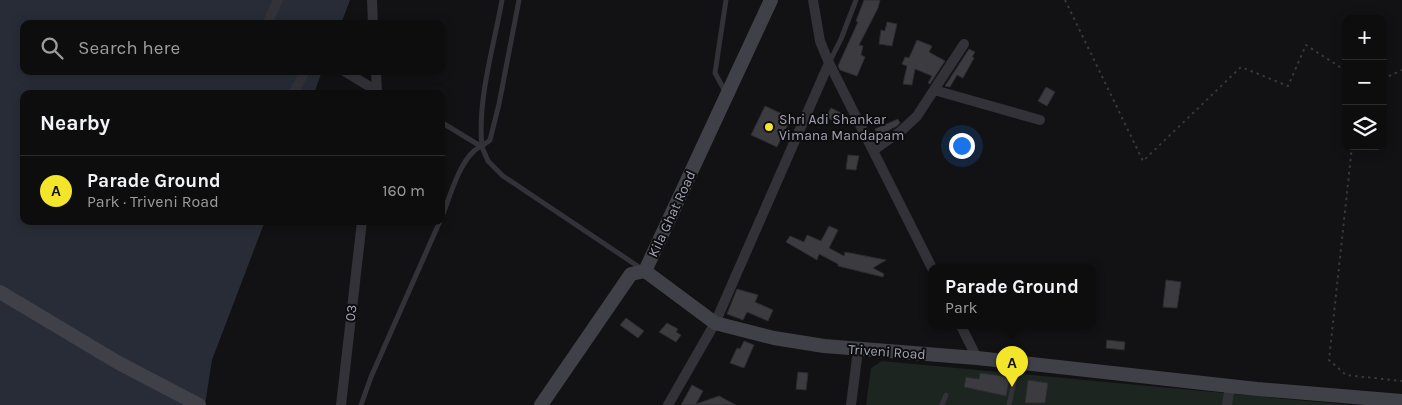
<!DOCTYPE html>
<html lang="en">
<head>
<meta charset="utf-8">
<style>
  body { margin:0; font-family:Karla,sans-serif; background:#171617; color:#f1f3f6 }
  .controls { position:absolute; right:15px; top:15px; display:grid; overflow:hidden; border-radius:10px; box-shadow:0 2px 12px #0003 }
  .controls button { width:45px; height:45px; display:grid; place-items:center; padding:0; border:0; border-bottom:1px solid #2e2d2e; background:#0e0d0e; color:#f1f3f6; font:25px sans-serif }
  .you { position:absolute; left:961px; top:145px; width:18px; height:18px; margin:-12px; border:4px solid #fff; border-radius:50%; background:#1a73e8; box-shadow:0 0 0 8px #1a73e833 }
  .badge { display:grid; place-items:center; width:32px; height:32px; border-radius:50%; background:#f3e529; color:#111; font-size:16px; font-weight:700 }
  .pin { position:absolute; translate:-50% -41px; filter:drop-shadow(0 1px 2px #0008) }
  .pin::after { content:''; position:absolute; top:26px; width:18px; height:15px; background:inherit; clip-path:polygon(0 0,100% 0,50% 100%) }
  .popup { position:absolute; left:928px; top:264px; width:168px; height:65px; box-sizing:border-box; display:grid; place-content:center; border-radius:10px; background:#0e0d0e; filter:drop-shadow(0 1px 4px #0005); font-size:16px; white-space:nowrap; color:#9b9c9e }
  .popup b { font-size:19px; color:#f1f3f6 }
  .popup::after { content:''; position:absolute; left:50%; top:100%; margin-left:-10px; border:10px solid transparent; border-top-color:#0e0d0e }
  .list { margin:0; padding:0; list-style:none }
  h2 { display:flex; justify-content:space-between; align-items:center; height:65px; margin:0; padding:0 20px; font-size:21px }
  h2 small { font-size:16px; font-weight:400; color:#9b9c9e }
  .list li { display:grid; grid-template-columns:32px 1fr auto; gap:15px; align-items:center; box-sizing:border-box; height:70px; padding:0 20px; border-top:1px solid #2e2d2e }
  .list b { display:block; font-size:19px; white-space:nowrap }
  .list p { margin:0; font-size:16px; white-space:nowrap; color:#9b9c9e }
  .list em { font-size:16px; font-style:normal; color:#9b9c9e }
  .icon { flex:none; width:28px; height:28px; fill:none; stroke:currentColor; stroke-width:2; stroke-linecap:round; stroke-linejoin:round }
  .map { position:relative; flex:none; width:1402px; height:405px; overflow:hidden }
  .search { position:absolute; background:#0e0d0e; box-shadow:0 2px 12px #0003; left:20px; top:20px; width:425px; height:55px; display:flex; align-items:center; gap:12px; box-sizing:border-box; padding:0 18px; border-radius:10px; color:#9b9c9e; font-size:19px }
  .panel { position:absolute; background:#0e0d0e; box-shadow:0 2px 12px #0003; left:20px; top:90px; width:425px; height:135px; border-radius:10px }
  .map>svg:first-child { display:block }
  .green { fill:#1d2520 }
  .water { fill:#282c36 }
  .building { fill:#3c3b40; stroke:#2c2b2f }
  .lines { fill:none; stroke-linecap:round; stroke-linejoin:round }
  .path { stroke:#38383f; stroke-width:2; stroke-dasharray:2.5 4; stroke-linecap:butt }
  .lane { stroke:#333238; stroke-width:5 }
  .street { stroke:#333238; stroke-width:10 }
  .secondary { stroke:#404048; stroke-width:14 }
  .poi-dot { fill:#f3e529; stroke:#0d0c0e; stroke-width:2 }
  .labels { text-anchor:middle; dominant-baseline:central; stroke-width:4; stroke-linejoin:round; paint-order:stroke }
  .poi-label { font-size:14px; fill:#a2a3b4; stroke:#0d0c0e; text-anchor:start }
  .street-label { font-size:14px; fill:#a2a3b4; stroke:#0d0c0e }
</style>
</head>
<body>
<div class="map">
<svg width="1402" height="405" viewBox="0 0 1402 405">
  <rect width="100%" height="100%" fill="#121113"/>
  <!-- green -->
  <polygon class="green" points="882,361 1351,405 866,405 871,368"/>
  <!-- water -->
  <polygon class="water" points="0,0 350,0 341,24 24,24 24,71 322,71 314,94 24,94 24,221 265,221 212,360 205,405 0,405"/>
  <!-- building -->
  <g class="building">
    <polygon points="864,0 880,0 878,8 859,45 863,46 861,55 865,57 857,76 840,70 838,66 858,22 856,21"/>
    <polygon points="887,22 897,24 892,46 879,44 881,30 885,31"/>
    <polygon points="917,40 932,46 929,52 945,61 930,84 928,83 932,76 915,69 912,85 903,84 907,66 902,64 905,57 909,58"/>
    <polygon points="969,49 975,52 972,57 974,58 963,78 957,75 950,87 945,86"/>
    <polygon points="1046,87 1055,92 1047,106 1038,101"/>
    <polygon points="765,106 791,118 777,147 751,135"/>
    <polygon points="831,108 845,115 840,124 826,117"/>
    <polygon points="898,119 900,123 897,126 878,136 875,129"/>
    <polygon points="848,155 859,156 856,170 846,169"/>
    <polygon points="829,226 838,230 829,248 844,256 845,252 886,260 873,268 884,274 883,277 838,266 838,264 819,254 817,260 786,242 790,236 804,242 807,235 821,241"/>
    <polygon points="1166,280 1181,282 1177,308 1163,307"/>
    <polygon points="737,289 758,295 755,302 773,310 768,321 747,312 743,320 727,314"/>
    <polygon points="626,318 644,331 638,338 620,325"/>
    <polygon points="667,323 678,329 676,332 681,335 676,342 659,332"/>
    <polygon points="1107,340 1125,342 1124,350 1106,348"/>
    <polygon points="744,341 754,345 744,368 730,363 737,348 740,349"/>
    <polygon points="798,372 808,373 806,390 796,389"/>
    <polygon points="980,373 1010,377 1006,396 964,387 966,377 979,379"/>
    <polygon points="1028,380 1048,383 1045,403 1025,403"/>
    <polygon points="692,385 703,391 696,404 719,396 736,405 681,405"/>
  </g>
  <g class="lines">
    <!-- path -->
    <g class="path">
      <polyline points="1065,0 1143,161 1241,67 1288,86 1306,45 1346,71"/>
      <polyline points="1383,79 1402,70"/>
      <polyline points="1352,146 1329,360 1346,375 1402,381"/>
    </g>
    <!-- lane -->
    <g class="lane">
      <polyline points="830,61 841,39 856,0"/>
      <polyline points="726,93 715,73 726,0"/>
      <polyline points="441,122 482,147 488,161 503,176 642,269"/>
      <path d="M482,147C477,100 494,46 502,0"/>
      <path d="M441,219C449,200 458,165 474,151C478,147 485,145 490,140L499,104L519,0"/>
      <polyline points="361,405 371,377 440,221"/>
      <polyline points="942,405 946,395"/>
      <polyline points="1009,405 1018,363"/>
    </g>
    <!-- street -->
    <g class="street">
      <polyline points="372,0 373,24"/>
      <polyline points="813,0 820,41 829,63 932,268"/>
      <polyline points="267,24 278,0"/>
      <polyline points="344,71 377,91"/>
      <polyline points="376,71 377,94"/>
      <polyline points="934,90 1040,120"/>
      <polyline points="293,94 305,71"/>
      <polyline points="874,150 901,131 917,116 964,44"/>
      <polyline points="961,326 977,358"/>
      <polyline points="341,405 362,221"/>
      <polyline points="668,405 715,323 829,63"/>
      <polyline points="851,405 858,350"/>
      <polyline points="1227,405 1230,386"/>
    </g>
    <!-- secondary -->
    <g class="secondary">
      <polyline points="645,271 715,323 774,338 824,346 977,358 1257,389 1402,401"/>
      <polyline points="0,292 117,362 199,405"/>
      <polyline points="541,405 631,274 645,271 771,0"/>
    </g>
  </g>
  <!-- markers -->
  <circle class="poi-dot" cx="769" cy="127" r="5"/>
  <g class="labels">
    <!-- poi labels -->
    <g class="poi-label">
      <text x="779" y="119">Shri Adi Shankar<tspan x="779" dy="16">Vimana Mandapam</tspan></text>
    </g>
    <!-- street labels -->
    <g class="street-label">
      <text transform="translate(672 214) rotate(-65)">Kila Ghat Road</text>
      <text transform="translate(351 313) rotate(-83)">03</text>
      <text transform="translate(887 352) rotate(4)">Triveni Road</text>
    </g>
  </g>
</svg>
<div class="controls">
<button>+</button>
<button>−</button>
<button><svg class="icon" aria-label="layers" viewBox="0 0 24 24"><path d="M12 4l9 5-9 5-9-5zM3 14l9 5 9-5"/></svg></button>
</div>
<div class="you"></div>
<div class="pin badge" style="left:1012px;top:387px">A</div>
<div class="popup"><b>Parade Ground</b>Park</div>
<div class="search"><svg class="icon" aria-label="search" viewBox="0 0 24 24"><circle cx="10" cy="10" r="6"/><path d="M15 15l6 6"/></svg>Search here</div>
<section class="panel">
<h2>Nearby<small></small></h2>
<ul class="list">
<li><span class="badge">A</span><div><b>Parade Ground</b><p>Park · Triveni Road</p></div><em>160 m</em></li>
</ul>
</section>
</div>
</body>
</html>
